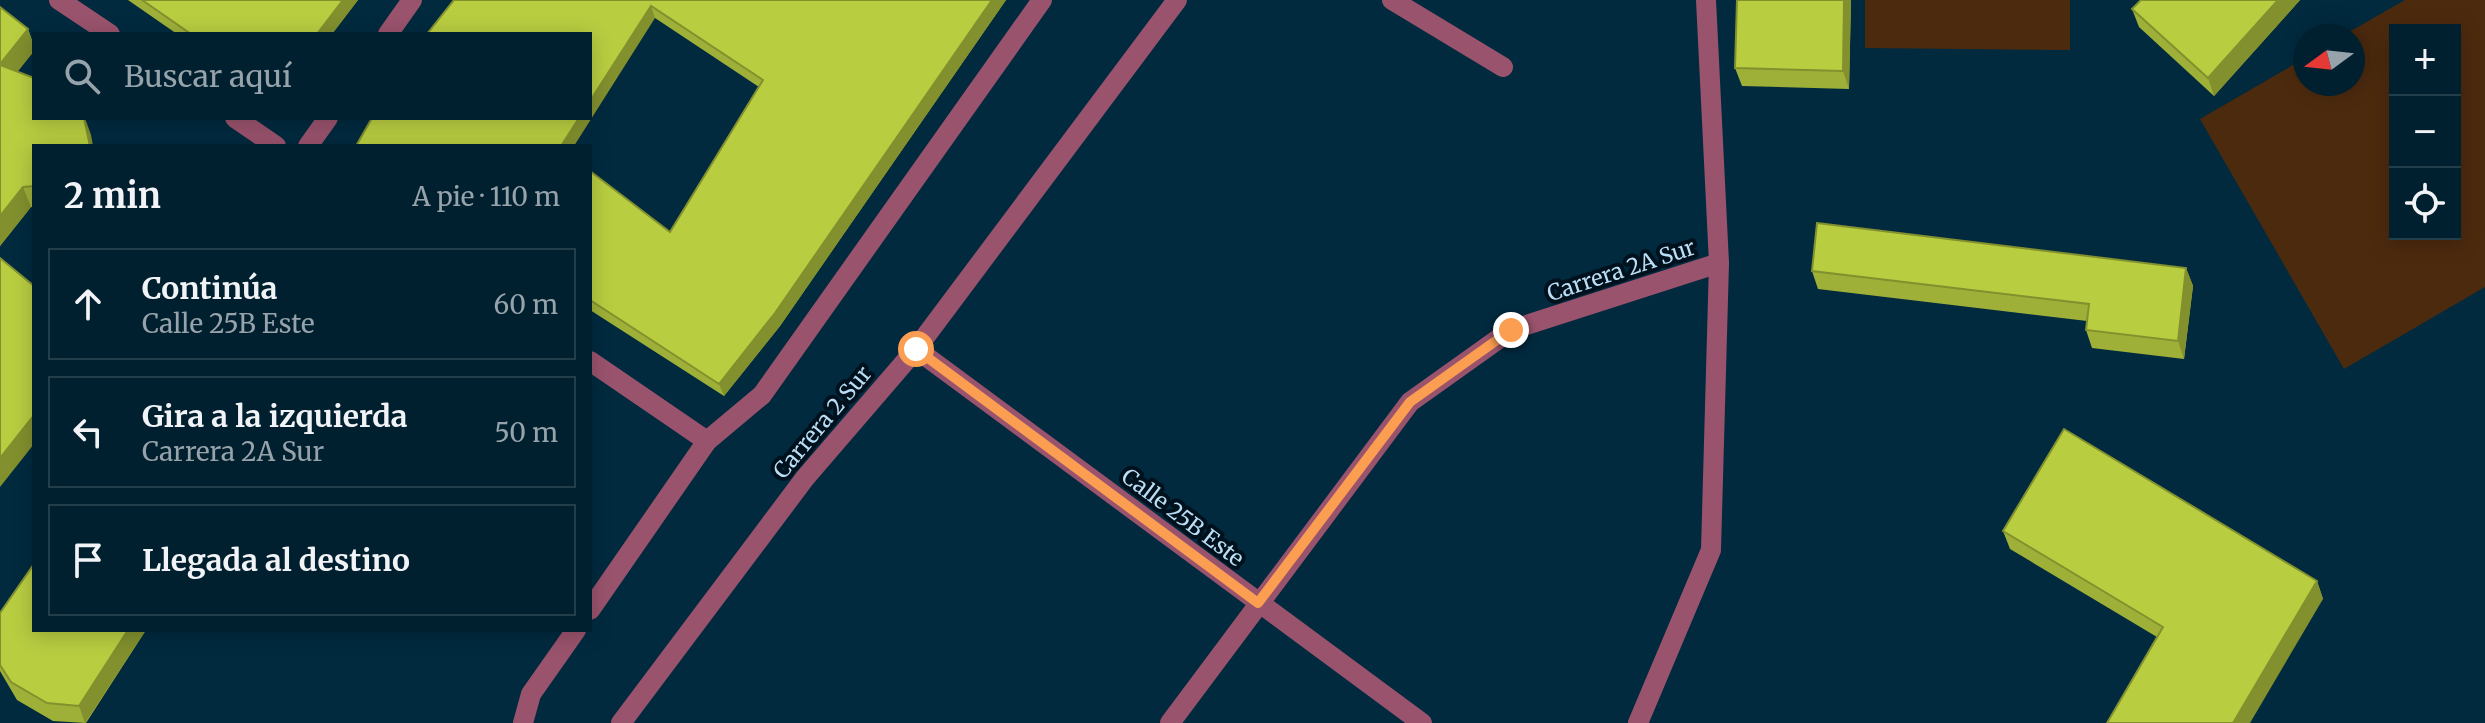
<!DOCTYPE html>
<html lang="es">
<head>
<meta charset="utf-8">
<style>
  body { margin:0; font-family:Merriweather,serif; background:#0f2d3b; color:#f1f3f6 }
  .controls { position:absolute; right:24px; top:24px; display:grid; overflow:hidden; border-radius:0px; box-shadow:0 4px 20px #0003 }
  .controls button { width:72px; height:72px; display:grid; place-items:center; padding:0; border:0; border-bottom:2px solid #233e4b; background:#01202f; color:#f1f3f6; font:40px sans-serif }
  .compass { position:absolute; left:2293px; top:24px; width:72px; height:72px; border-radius:50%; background:#01202f; box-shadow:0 4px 20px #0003; rotate:255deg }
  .stop { position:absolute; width:24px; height:24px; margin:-18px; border:6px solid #fb9e52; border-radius:50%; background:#fff }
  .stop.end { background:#fb9e52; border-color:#fff; box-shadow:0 2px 8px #0008 }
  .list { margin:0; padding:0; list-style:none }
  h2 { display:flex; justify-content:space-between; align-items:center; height:104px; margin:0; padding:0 32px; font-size:34px }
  h2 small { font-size:26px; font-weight:400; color:#96a3aa }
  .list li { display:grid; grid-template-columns:52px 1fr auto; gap:24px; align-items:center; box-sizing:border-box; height:112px; margin:0 16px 16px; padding:0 16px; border:2px solid #233e4b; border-radius:0px }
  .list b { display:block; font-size:30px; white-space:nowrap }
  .list p { margin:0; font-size:26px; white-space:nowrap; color:#96a3aa }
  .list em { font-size:26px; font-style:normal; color:#96a3aa }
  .icon { flex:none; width:44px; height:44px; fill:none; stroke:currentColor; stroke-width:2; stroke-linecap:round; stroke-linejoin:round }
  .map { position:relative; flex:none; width:2485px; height:723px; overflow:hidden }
  .search { position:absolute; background:#01202f; box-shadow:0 4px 20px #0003; left:32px; top:32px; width:560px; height:88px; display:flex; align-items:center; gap:20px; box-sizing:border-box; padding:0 28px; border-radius:0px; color:#96a3aa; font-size:30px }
  .panel { position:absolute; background:#01202f; box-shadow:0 4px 20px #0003; left:32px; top:144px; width:560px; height:488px; border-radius:0px }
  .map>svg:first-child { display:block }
  .green { fill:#4c2a0e; fill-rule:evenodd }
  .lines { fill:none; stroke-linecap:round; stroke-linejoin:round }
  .minor { stroke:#9a536d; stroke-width:20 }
  .wall { fill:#9fb038 }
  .shaded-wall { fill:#82902e }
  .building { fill:#b9cd41; stroke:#82902e; stroke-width:2 }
  .route { stroke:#fb9e52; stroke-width:10 }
  .labels { text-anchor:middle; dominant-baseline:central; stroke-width:8; stroke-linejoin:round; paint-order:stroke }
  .street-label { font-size:22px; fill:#bbdef5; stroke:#00111e }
</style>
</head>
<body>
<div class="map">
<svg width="2485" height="723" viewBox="0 0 2485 723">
  <rect width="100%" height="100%" fill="#012a3f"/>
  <!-- green -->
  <g class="green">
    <polygon points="1865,0 2070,0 2070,50 1865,48"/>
    <path d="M2405,0H2485V287L2344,369L2200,119L2305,58V84H2353V36H2342ZM2395,30H2455V234H2395Z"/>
  </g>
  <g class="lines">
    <!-- minor -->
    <g class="minor">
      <polyline points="59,0 110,34"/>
      <polyline points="1392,0 1503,67"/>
      <polyline points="388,34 412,0"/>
      <polyline points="235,118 276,146"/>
      <polyline points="308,146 328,118"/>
      <polyline points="916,349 1422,723"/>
      <polyline points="590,361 707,441"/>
      <polyline points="590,610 707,441 762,395 1042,0"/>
      <polyline points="523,723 531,694 576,630"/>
      <polyline points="621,723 805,478 916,349 1177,0"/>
      <polyline points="1170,723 1410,402 1511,330 1719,263"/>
      <polyline points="1638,723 1711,550 1719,263 1706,0"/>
    </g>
  </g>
  <!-- wall -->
  <g class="wall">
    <polygon points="128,0 358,0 332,34 177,34"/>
    <polygon points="454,0 1006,0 780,326 724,396 590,310 590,171 670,232 759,87 655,18"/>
    <polygon points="1737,0 1851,0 1849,89 1742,86 1735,68"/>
    <polygon points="2300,0 2214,96 2139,27 2132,9"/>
    <polygon points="0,7 28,29 34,46 34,51 17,72 91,135 34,146 34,207 31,207 0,246"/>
    <polygon points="2186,268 2193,286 2184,359 2092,348 2086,330 2087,321 1818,289 1812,271"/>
    <polygon points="2003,531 2317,581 2323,599 2157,637 2010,549"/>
    <polygon points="0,613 34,630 146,630 86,723 53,721 17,700 0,671"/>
  </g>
  <!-- shaded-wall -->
  <g class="shaded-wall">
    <polygon points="343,0 358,0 332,34 317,34"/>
    <polygon points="992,0 1006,0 780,326 724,396 719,384"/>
    <polygon points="1844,0 1851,0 1849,89 1843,71"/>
    <polygon points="2278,0 2300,0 2214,96 2208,78"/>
    <polygon points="651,6 655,18 574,146 561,146 579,118 590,118 590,101"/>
    <polygon points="28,29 34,46 34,51 7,85 0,64"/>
    <polygon points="85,118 91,135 93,146 90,146"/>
    <polygon points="23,187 31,207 0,246 0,216"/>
    <polygon points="2186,268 2193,286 2184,359 2178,341"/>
    <polygon points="34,415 34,444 0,487 0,458"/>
    <polygon points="2317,581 2323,599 2250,723 2233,723"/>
    <polygon points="128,630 146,630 85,723 79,706"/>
  </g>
  <!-- building -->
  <g class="building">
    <polygon points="142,0 343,0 317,34 191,34"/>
    <polygon points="454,0 992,0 775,313 719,384 590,300 590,171 670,232 763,80 651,6 590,101 590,34 427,34"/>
    <polygon points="1737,0 1844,0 1843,71 1735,68"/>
    <polygon points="2141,0 2278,0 2208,78 2132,9"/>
    <polygon points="0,7 28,29 0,64"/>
    <polygon points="0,65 34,78 34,118 84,118 90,146 34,146 34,186 23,187 0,216"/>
    <polygon points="372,118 579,118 561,146 356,146"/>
    <polygon points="1817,223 2186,268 2178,341 2086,330 2089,304 1812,271"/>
    <polygon points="0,258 34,286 34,415 0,458"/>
    <polygon points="2064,429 2317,581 2233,723 2107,723 2163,627 2003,531"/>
    <polygon points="34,564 34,630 128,630 79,706 47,703 11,682 0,665 0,613"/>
  </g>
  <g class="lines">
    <!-- route -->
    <polyline class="route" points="916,349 1258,603 1410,402 1511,330"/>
  </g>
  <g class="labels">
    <!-- street labels -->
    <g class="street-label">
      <text transform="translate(1621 270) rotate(-18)">Carrera 2A Sur</text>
      <text transform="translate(822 422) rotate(-50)">Carrera 2 Sur</text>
      <text transform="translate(1183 517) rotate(37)">Calle 25B Este</text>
    </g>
  </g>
</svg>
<div class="controls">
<button>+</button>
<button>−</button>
<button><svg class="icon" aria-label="locate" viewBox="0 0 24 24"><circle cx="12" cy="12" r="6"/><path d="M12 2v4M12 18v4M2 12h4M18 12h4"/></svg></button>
</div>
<svg class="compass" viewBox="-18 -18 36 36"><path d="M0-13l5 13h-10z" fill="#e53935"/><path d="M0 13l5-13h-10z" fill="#96a3aa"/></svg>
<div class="stop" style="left:916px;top:349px"></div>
<div class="stop end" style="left:1511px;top:330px"></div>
<div class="search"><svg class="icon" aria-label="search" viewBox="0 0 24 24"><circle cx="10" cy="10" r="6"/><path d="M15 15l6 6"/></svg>Buscar aquí</div>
<section class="panel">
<h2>2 min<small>A pie · 110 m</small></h2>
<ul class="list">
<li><svg class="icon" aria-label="ahead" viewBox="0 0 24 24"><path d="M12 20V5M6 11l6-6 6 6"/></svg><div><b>Continúa</b><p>Calle 25B Este</p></div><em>60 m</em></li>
<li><svg class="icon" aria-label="left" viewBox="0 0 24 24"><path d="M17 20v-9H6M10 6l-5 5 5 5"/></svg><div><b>Gira a la izquierda</b><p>Carrera 2A Sur</p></div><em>50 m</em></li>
<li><svg class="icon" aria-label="arrive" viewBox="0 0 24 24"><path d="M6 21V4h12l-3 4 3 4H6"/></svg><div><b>Llegada al destino</b></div></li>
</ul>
</section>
</div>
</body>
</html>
